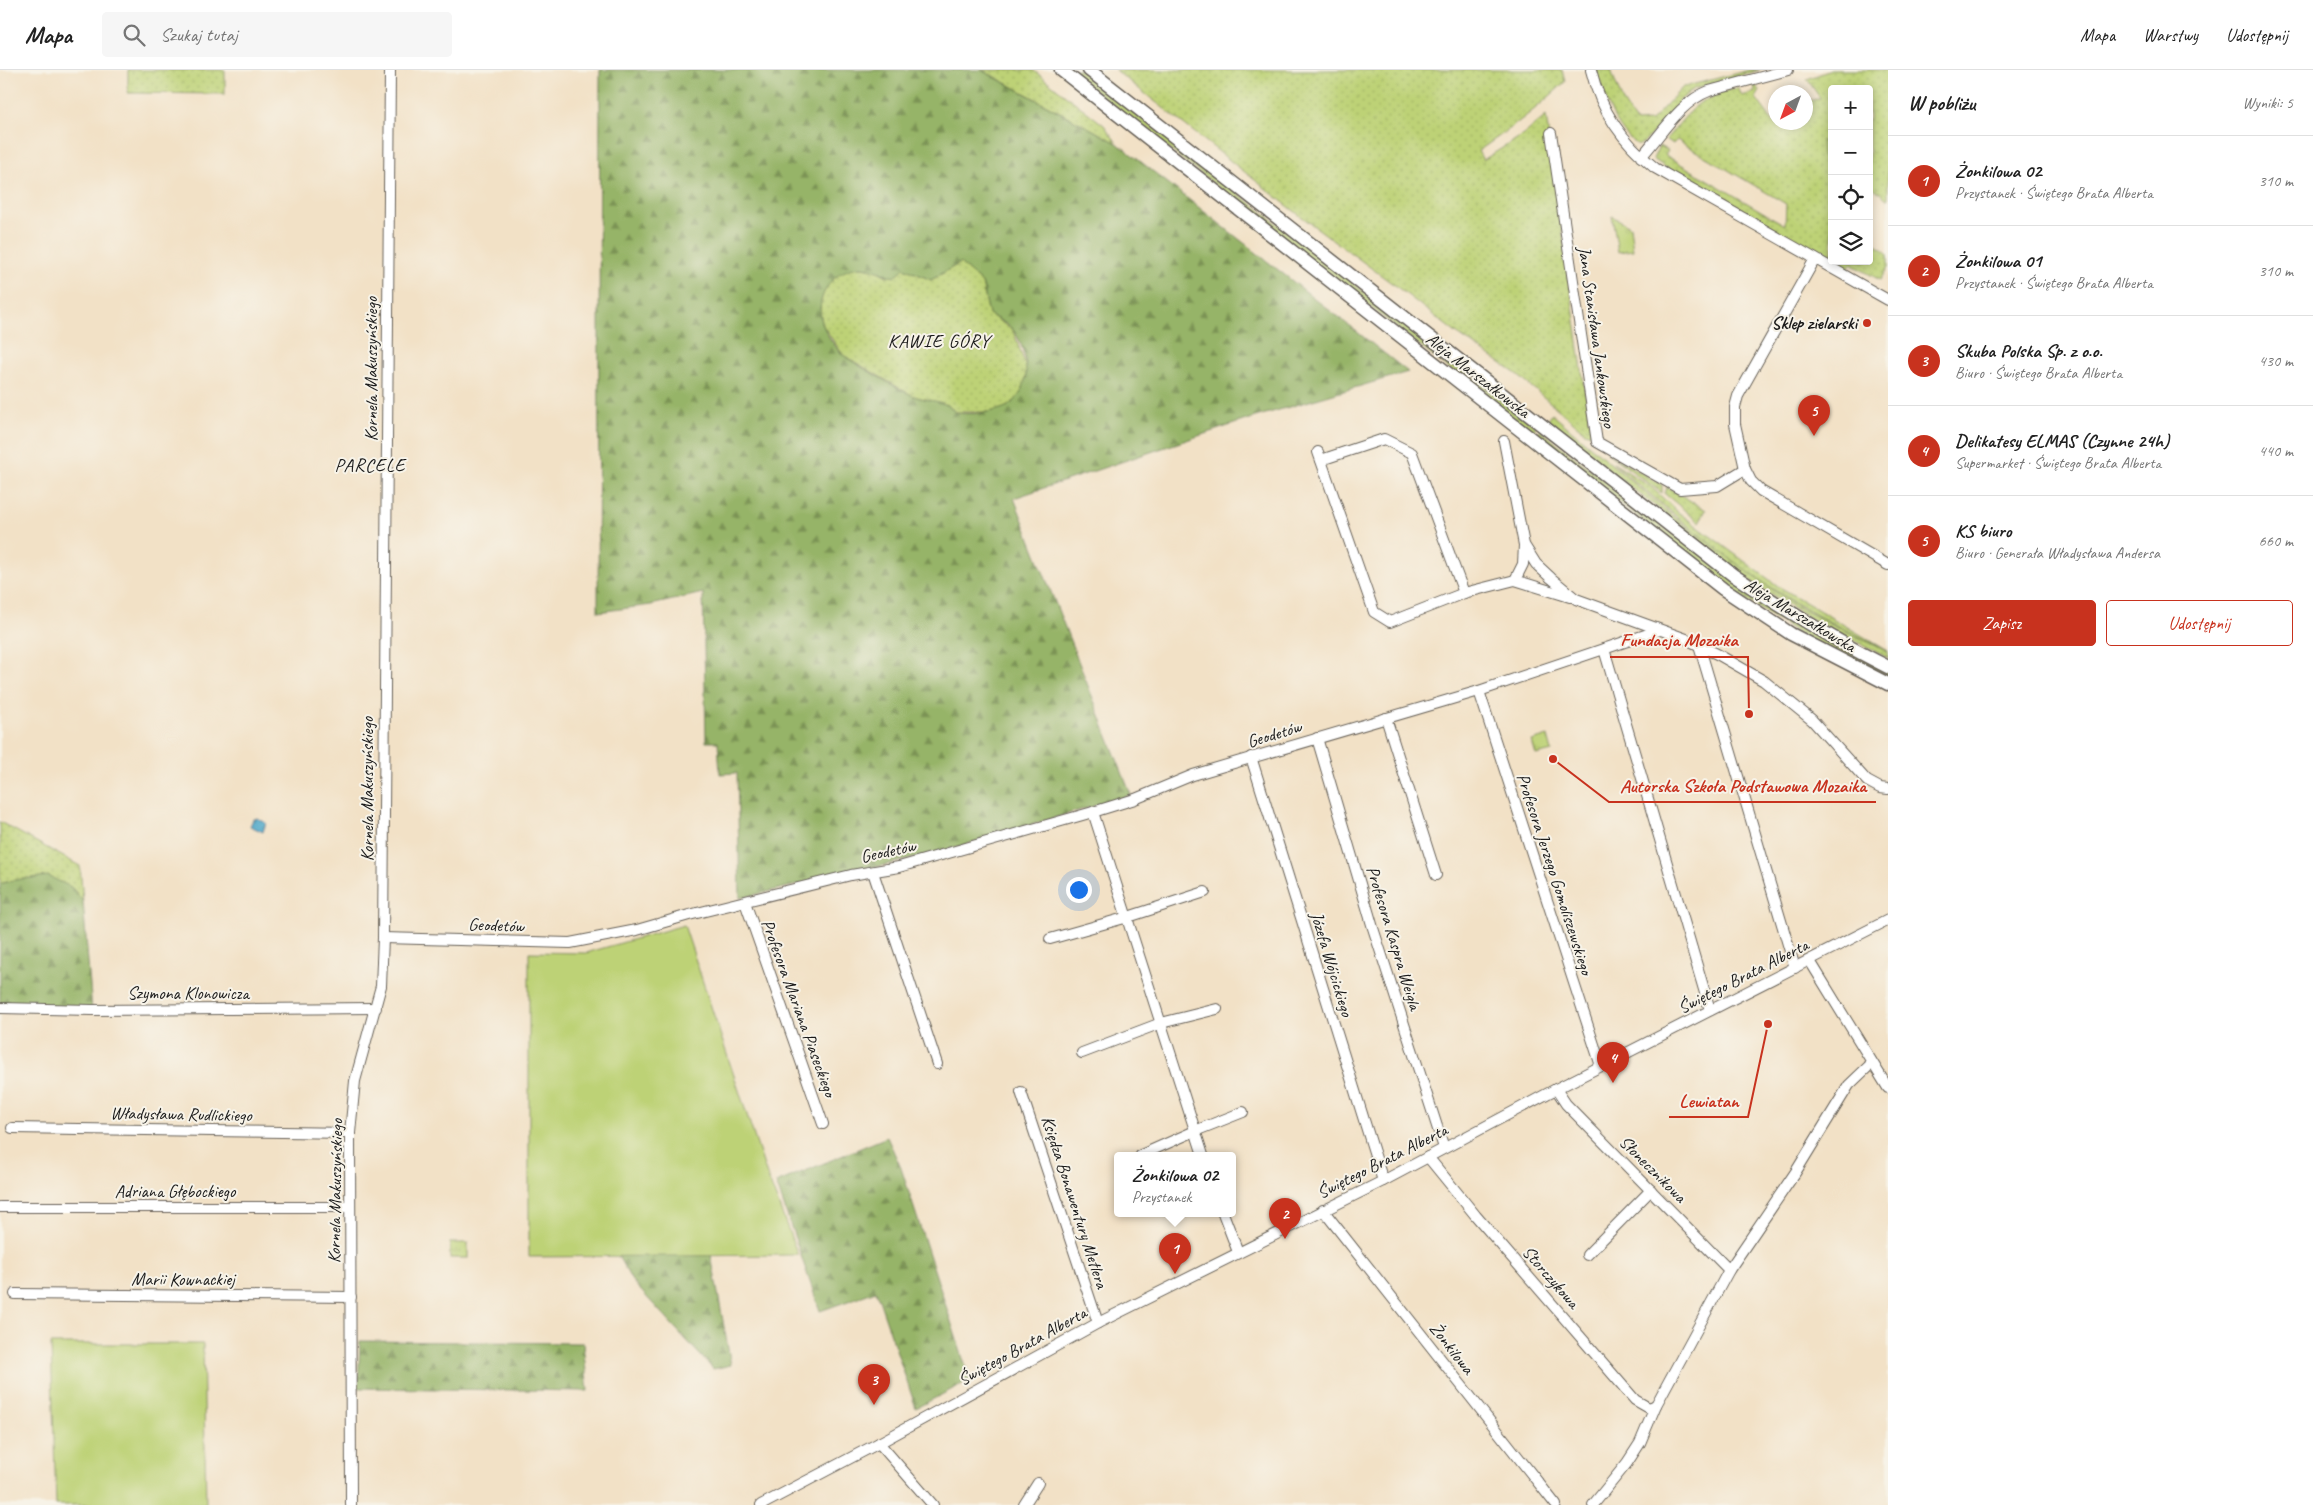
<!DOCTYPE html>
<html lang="pl">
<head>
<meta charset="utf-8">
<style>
  body { margin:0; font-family:Caveat,sans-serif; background:#f6f6f6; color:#222 }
  .controls { position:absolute; right:15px; top:15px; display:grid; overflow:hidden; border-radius:5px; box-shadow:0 2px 8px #0003 }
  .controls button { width:45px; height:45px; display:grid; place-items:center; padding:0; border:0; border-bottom:1px solid #e0e0e0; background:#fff; color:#222; font:25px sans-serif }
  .compass { position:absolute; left:1768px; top:15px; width:45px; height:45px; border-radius:50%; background:#fff; box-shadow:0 2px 8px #0003; rotate:221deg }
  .you { position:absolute; left:1078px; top:819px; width:18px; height:18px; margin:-12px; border:4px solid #fff; border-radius:50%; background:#1a73e8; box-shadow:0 0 0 8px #1a73e833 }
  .badge { display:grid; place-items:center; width:32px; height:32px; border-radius:50%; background:#c8321e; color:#fff; font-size:16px; font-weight:700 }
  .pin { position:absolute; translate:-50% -41px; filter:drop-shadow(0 1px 2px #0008) }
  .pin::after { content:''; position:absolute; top:26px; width:18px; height:15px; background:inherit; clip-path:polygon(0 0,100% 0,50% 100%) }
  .popup { position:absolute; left:1114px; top:1082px; width:122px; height:65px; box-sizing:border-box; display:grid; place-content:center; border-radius:5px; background:#fff; filter:drop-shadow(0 1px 4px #0005); font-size:16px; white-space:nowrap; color:#767676 }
  .popup b { font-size:19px; color:#222 }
  .popup::after { content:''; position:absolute; left:50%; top:100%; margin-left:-10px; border:10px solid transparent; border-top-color:#fff }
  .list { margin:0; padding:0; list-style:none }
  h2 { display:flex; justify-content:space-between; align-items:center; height:65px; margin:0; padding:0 20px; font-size:21px }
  h2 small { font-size:16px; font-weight:400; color:#767676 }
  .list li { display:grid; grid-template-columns:32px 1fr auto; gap:15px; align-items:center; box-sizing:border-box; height:90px; padding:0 20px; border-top:1px solid #e0e0e0 }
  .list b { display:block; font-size:19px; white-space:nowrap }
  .list p { margin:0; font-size:16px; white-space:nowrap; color:#767676 }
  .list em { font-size:16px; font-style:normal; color:#767676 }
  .actions { display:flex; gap:10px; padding:15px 20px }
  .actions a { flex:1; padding:11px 0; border:1px solid #c8321e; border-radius:5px; text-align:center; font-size:18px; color:#c8321e }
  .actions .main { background:#c8321e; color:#fff }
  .icon { flex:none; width:28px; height:28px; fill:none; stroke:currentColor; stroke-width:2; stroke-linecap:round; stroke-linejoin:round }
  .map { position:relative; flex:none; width:1888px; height:1435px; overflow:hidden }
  header { display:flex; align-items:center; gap:30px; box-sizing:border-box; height:70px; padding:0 25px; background:#fff; border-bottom:1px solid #e0e0e0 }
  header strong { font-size:24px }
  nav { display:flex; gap:28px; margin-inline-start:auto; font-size:18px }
  .search { width:350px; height:45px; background:#f6f6f6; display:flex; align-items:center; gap:12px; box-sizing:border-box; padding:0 18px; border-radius:5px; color:#767676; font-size:19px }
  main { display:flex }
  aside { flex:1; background:#fff }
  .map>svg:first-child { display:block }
  .grass { fill:url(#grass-dots); stroke:#6c7749 }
  .forest { fill:url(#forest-firs); stroke:#596842; fill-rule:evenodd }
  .park { fill:url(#park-tufts); stroke:#6c7749 }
  .garden { fill:#bdd276; stroke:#6c7749 }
  .water { fill:url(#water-ripples); stroke:#326072 }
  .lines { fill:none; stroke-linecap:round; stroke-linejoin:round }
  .minor-casing { stroke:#676158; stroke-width:12 }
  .major-casing { stroke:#676158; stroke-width:15 }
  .minor { stroke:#fff; stroke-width:10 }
  .major { stroke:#fff; stroke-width:12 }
  .poi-dot { fill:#c8321e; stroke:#f7f3e8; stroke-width:2 }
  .labels { text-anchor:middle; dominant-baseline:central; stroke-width:4; stroke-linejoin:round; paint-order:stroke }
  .poi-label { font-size:18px; font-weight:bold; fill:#1c1c1c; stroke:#f7f3e8; text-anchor:end }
  .street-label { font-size:18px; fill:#1c1c1c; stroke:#f7f3e8 }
  .neighbourhood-label { font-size:19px; letter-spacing:1px; fill:#1c1c1c; stroke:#f7f3e8 }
  .leader { fill:none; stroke:#c8321e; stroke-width:2 }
  .callout-dot { fill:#c8321e; stroke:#f7f3e8; stroke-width:2 }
  .callout-label { font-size:19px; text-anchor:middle; font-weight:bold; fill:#c8321e; stroke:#f7f3e8; stroke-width:4; stroke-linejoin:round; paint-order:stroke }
</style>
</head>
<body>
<header>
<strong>Mapa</strong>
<div class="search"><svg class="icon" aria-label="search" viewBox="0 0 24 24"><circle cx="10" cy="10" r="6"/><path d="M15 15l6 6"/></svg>Szukaj tutaj</div>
<nav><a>Mapa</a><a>Warstwy</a><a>Udostępnij</a></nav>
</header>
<main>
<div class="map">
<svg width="1888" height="1435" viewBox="0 0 1888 1435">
  <defs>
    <pattern id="grass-dots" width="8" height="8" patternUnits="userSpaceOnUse" patternTransform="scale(1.25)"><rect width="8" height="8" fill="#bdd276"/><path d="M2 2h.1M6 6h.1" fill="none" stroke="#a2b466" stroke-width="1.8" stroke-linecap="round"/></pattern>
    <pattern id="forest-firs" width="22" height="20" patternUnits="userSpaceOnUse" patternTransform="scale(1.25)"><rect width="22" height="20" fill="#96b467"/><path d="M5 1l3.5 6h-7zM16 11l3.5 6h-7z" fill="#7a9254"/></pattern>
    <pattern id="park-tufts" width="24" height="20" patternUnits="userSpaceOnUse" patternTransform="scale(1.25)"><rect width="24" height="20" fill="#bdd276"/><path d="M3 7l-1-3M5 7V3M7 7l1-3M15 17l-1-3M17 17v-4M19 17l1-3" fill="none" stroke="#a2b466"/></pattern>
    <pattern id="water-ripples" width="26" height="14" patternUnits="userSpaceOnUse" patternTransform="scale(1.25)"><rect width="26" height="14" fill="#49a5c7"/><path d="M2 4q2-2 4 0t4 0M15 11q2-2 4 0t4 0" fill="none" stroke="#3c86a1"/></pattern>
  </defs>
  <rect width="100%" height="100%" fill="#f7f3e8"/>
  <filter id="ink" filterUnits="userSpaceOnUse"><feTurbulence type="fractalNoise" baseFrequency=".02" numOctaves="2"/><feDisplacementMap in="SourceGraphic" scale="10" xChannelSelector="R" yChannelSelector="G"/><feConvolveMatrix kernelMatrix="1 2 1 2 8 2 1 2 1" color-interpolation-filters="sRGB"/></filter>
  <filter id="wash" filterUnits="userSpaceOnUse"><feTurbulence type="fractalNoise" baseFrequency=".0096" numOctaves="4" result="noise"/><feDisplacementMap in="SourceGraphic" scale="20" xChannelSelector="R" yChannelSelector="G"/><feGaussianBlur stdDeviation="1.12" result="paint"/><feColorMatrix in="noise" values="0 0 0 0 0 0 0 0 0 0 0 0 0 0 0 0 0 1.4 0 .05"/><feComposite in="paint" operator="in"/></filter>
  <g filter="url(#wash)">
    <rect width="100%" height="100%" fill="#f2e1c6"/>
    <!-- grass -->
    <g class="grass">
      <polygon points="128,0 225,0 225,24 128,23"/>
      <polygon points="982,0 1033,0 1104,55 1117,73"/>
      <polygon points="1069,0 1081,0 1536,357 1531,363"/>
      <path d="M1115,0H1562L1565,12C1538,38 1509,60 1478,81L1483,90L1523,65L1546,46L1591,364L1585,362L1515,303L1456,263L1401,220L1298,144Z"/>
      <path d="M1596,0H1611L1622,30L1636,52L1651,51L1683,17L1750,0H1760L1694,19L1680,30L1645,72L1639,75C1617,65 1602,22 1596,0Z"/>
      <polygon points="1831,0 1888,0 1888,130 1873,117 1869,122 1869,19 1832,19 1832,191 1869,191 1869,168 1888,184 1888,197 1880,210 1851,194 1847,201 1680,107 1653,89 1659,76 1668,81 1665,85 1785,155 1786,134 1677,70 1673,74 1666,69 1691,40 1701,32 1713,27 1713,24 1738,18 1742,26 1755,22 1754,13 1760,21 1756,28 1775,54 1806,52 1806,32 1820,28 1807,9"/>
      <polygon points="960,193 982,213 989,244 1013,260 1027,300 1025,313 1020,326 1010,335 996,342 956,342 947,335 913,326 843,285 822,254 820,241 821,228 827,215 836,206 848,199 861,197 874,199 887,206 904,198 931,210"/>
      <polygon points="1552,344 1679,451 1770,518 1802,539 1888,582 1888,588 1810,548 1755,514 1547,352"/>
      <polygon points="1540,360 1672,464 1888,603 1888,608 1806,568 1748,531 1534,367"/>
      <polygon points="1606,382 1662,415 1662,423"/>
      <path d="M1613,393L1650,416L1679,443L1778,516L1888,581C1859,566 1828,552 1800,536C1733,496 1672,443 1613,393Z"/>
      <polygon points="1667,417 1706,440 1699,452 1665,424"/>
      <polygon points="0,752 80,796 83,831 71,817 14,810 0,814"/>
    </g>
    <!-- forest -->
    <g class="forest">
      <path d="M600,0H981L1117,73L1408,302L1252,348L1014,428L1131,725L937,783L740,828L737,703L720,704L718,672H706L703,523L651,535L598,542ZM960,193L982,213L989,244C996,249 1009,254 1014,261C1028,283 1033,316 1011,334C1001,342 968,346 956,342C953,341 950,337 947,335C937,330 924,330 914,326C904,322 848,290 842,284C834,275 825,263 822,252C814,226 833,200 859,197C872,196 883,205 895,207L904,198L931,210Z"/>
      <polygon points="48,806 71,817 83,831 92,940 0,938 0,814 14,810"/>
      <polygon points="887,1067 901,1098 970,1310 916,1338 876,1221 820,1241 776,1113"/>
      <polygon points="711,1185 731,1295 713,1299 632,1211 618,1186"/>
      <polygon points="360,1271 583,1273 588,1321 358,1318"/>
    </g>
    <!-- park -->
    <g class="park">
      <polygon points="1821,70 1832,81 1832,102 1822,86"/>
      <polygon points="1612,146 1630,156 1633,180 1618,182"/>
      <polygon points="1548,666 1552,681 1536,685 1532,671"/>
      <rect x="450" y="1173" width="18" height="15"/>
    </g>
    <!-- garden -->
    <g class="garden">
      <polygon points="684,855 767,1105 798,1185 529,1187 529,882 586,883"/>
      <polygon points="51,1274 203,1274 206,1435 56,1435"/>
    </g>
    <!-- water -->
    <polygon class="water" points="258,748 266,753 263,762 250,756 253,749"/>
  </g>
  <g filter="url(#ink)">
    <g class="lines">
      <!-- minor casing -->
      <g class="minor-casing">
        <g id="minor">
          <path d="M1591,0C1601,42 1623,72 1655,98L1888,230"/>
          <polyline points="1551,63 1597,372 1680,419 1717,416 1745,399"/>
          <path d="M1641,87C1661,65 1680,32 1709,21L1788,0"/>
          <polyline points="1815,189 1738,326 1735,337 1735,354 1745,399 1751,411 1761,421 1888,495"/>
          <polyline points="1504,371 1524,475 1536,494 1551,508 1576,529 1686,569 1719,585 1764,611 1812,650 1867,711 1880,718 1888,719"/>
          <polyline points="1318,382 1374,542 1390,552 1464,523 1515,510 1570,527"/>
          <polyline points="1321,390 1384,369 1412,383 1464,523"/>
          <polyline points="1515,510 1523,494 1524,475"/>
          <polyline points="1699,575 1795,898"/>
          <polyline points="1604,579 1710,940"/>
          <polyline points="1479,621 1601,996"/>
          <polyline points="1386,648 1436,805"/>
          <polyline points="1317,668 1373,858 1444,1078"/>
          <polyline points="1251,687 1383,1111"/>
          <polyline points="1093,742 1203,1085"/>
          <polyline points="873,802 937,994"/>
          <polyline points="745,832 823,1054"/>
          <polyline points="383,868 570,873 637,860 689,845 851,805 899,797 1093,742 1135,729 1193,705 1479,621 1660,560"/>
          <polyline points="1050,869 1128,847 1205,822"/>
          <polyline points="1810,891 1888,1018"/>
          <polyline points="0,938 92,940 376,938"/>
          <polyline points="1082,983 1161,953 1217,939"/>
          <polyline points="1556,1019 1566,1034 1729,1200"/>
          <polyline points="1021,1022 1098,1253"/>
          <polyline points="12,1058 350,1063"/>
          <polyline points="1141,1085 1195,1061 1243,1042"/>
          <polyline points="1428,1087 1476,1146 1635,1330 1649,1338 1656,1335"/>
          <polyline points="0,1137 349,1137"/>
          <polyline points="1323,1140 1556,1435"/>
          <polyline points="1223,1143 1238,1182"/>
          <polyline points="1587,1185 1651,1120"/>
          <polyline points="15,1224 351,1227"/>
          <polyline points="879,1373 933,1435"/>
          <polyline points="351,1435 350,1063 355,1011 381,916 383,868 390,0"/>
          <polyline points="761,1435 879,1373 1098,1253 1383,1111 1556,1019 1888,850"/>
          <polyline points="1024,1435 1038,1413"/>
          <polyline points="1593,1435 1627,1393 1640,1373 1656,1335 1729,1200 1795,1103 1849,1015 1872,993"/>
        </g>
      </g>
      <!-- major casing -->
      <g class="major-casing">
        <g id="major">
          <polyline points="1061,0 1723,519 1791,564 1888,614"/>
          <path d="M1089,0L1733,505C1784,539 1833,570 1888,597"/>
        </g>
      </g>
      <!-- minor -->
      <use href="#minor" class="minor"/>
      <!-- major -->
      <use href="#major" class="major"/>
    </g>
  </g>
  <!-- markers -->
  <circle class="poi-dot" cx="1867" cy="253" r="5"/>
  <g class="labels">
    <!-- poi labels -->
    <g class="poi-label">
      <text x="1857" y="253">Sklep zielarski</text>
    </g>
    <!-- street labels -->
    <g class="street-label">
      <text transform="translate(1597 267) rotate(82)">Jana Stanisława Jankowskiego</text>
      <text transform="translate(371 299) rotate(-90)">Kornela Makuszyńskiego</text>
      <text transform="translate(1478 305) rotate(38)">Aleja Marszałkowska</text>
      <text transform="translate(1800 545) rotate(31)">Aleja Marszałkowska</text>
      <text transform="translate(1274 664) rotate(-17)">Geodetów</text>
      <text transform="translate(367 719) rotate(-90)">Kornela Makuszyńskiego</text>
      <text transform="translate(888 781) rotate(-12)">Geodetów</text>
      <text transform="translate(1555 804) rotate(72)">Profesora Jerzego Gomoliszewskiego</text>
      <text transform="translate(496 855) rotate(2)">Geodetów</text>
      <text transform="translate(1394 868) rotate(73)">Profesora Kaspra Weigla</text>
      <text transform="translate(1332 894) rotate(73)">Józefa Wójcickiego</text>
      <text transform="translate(1743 906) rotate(-27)">Świętego Brata Alberta</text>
      <text x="188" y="923">Szymona Klonowicza</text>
      <text transform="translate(799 938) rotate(70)">Profesora Mariana Piaseckiego</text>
      <text transform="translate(181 1044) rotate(1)">Władysława Rudlickiego</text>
      <text transform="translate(1382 1091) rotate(-27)">Świętego Brata Alberta</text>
      <text transform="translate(1653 1099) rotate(45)">Słonecznikowa</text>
      <text x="175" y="1121">Adriana Głębockiego</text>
      <text transform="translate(335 1121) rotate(-89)">Kornela Makuszyńskiego</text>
      <text transform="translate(1075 1132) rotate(72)">Księdza Bonawentury Metlera</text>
      <text transform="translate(1551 1207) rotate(49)">Storczykowa</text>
      <text x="183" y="1209">Marii Kownackiej</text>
      <text transform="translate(1022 1276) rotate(-29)">Świętego Brata Alberta</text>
      <text transform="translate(1452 1278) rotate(52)">Żonkilowa</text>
    </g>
    <!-- neighbourhood labels -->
    <g class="neighbourhood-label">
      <text x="939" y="271">KAWIE GÓRY</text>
      <text x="370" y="395">PARCELE</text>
    </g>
  </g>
  <!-- callouts -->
  <path class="leader" d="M1749 644L1748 587H1610M1553 689L1609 732H1876M1768 954L1748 1047H1669"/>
  <g class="callout-dot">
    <circle cx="1749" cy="644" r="5"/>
    <circle cx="1553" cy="689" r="5"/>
    <circle cx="1768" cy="954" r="5"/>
  </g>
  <g class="callout-label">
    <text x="1679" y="576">Fundacja Mozaika</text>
    <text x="1743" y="722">Autorska Szkoła Podstawowa Mozaika</text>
    <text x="1709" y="1037">Lewiatan</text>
  </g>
</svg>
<div class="controls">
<button>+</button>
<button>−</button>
<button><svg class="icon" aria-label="locate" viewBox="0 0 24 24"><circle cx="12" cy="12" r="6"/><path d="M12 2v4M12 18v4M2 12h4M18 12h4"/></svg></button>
<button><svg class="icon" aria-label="layers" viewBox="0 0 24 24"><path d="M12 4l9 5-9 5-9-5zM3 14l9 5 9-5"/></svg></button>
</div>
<svg class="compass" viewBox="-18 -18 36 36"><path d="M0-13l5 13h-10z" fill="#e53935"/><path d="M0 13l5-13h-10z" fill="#767676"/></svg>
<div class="you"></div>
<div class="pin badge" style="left:1175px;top:1204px">1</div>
<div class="popup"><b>Żonkilowa 02</b>Przystanek</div>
<div class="pin badge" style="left:1285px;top:1169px">2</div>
<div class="pin badge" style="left:874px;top:1335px">3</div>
<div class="pin badge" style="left:1613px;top:1013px">4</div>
<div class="pin badge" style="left:1814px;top:366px">5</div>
</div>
<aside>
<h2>W pobliżu<small>Wyniki: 5</small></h2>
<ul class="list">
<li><span class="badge">1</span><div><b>Żonkilowa 02</b><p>Przystanek · Świętego Brata Alberta</p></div><em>310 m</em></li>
<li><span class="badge">2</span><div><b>Żonkilowa 01</b><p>Przystanek · Świętego Brata Alberta</p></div><em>310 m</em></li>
<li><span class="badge">3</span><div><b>Skuba Polska Sp. z o.o.</b><p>Biuro · Świętego Brata Alberta</p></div><em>430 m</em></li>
<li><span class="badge">4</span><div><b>Delikatesy ELMAS (Czynne 24h)</b><p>Supermarket · Świętego Brata Alberta</p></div><em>440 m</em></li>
<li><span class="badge">5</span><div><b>KS biuro</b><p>Biuro · Generała Władysława Andersa</p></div><em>660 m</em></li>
</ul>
<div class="actions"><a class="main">Zapisz</a><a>Udostępnij</a></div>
</aside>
</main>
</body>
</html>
